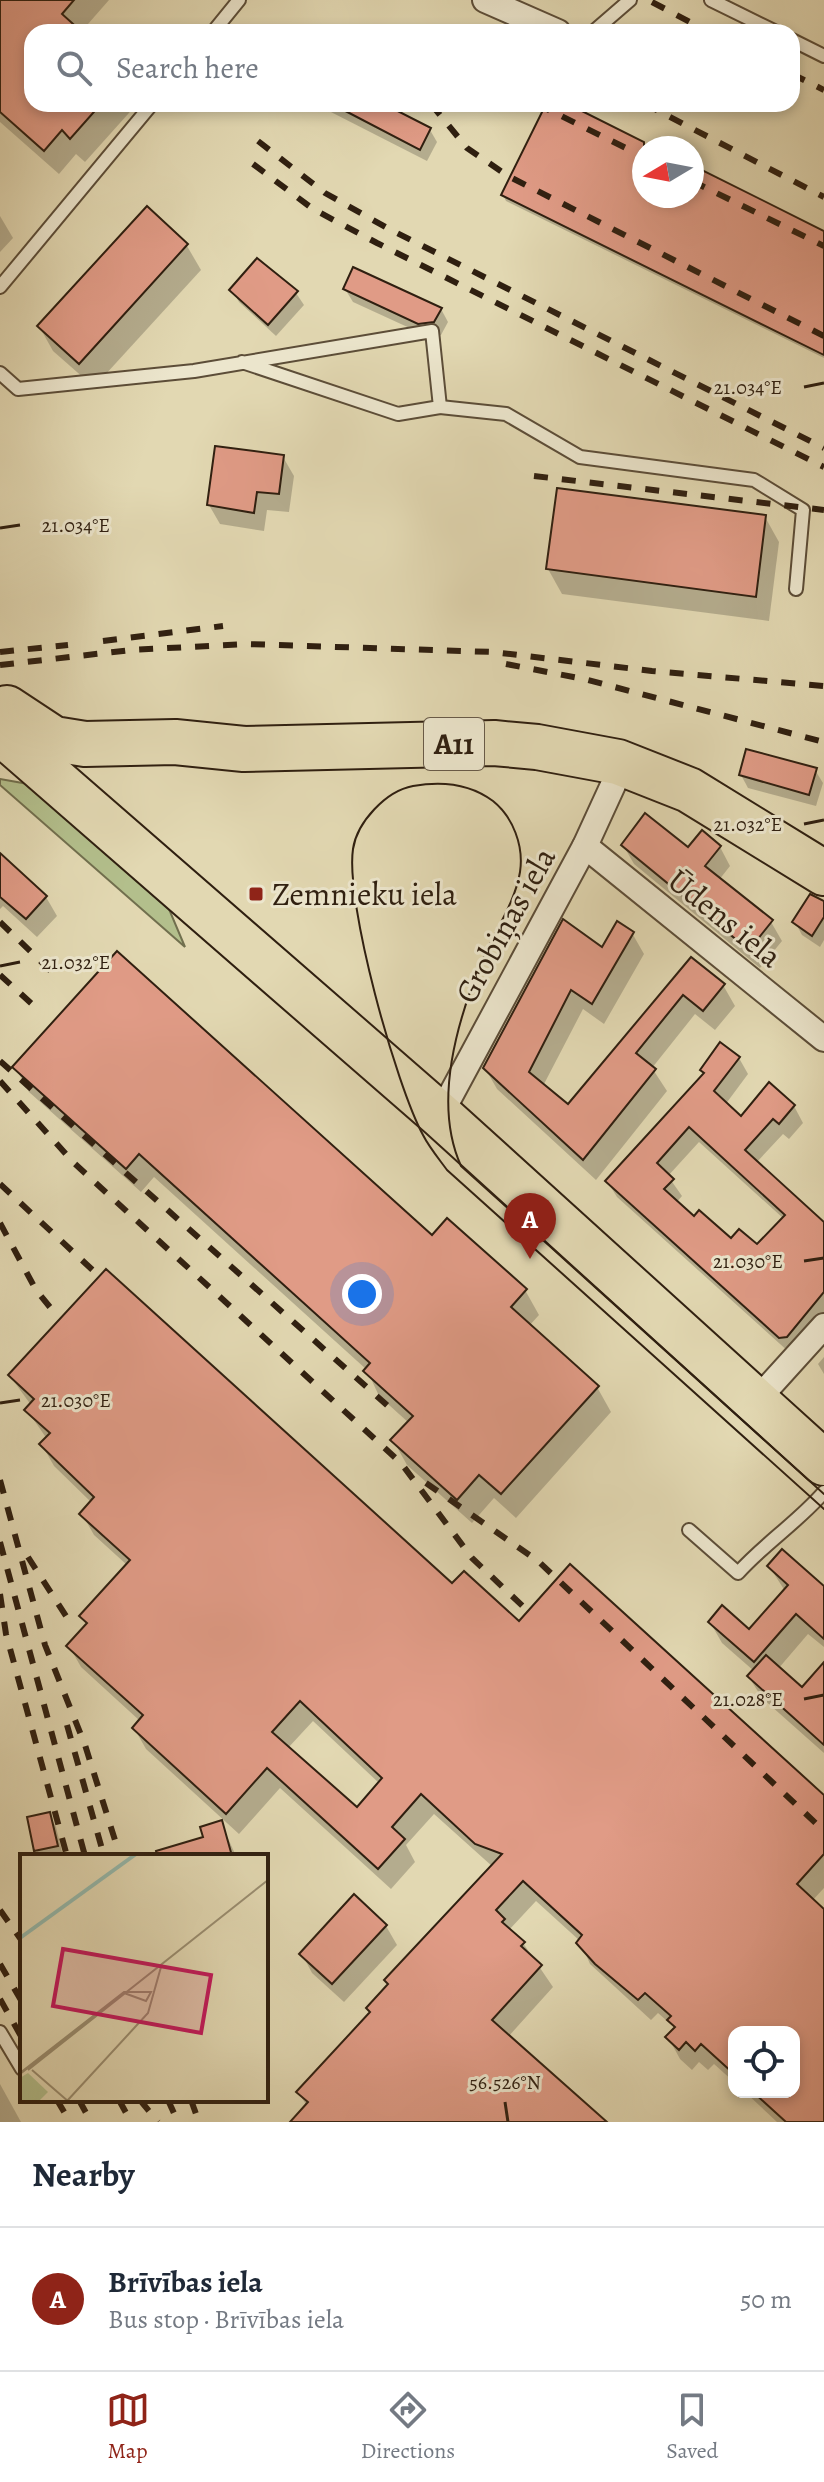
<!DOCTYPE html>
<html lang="en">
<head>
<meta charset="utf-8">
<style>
  body { margin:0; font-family:Alegreya,serif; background:#f6f6f7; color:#1f2937 }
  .controls { position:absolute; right:24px; bottom:24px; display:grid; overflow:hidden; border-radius:16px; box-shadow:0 4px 12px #0003 }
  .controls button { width:72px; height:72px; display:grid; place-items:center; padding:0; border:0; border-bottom:2px solid #e0e1e3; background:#fff; color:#1f2937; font:40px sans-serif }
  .compass { position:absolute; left:632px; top:136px; width:72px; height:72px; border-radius:50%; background:#fff; box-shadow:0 4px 12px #0003; rotate:260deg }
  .you { position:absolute; left:362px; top:1294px; width:28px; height:28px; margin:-20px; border:6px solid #fff; border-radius:50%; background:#1a73e8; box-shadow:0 0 0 12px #1a73e833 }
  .badge { display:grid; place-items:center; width:52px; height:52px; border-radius:50%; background:#8f2418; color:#fff; font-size:26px; font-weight:700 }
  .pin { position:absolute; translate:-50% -66px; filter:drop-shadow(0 2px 4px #0008) }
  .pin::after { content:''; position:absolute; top:42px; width:28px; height:24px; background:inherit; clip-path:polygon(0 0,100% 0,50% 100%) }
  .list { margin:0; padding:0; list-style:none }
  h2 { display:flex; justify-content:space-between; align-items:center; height:104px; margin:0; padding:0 32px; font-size:34px }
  h2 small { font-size:26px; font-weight:400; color:#747a83 }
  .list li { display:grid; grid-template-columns:52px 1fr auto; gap:24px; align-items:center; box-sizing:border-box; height:144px; padding:0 32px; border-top:2px solid #e0e1e3 }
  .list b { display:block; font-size:30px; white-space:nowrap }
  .list p { margin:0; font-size:26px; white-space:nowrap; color:#747a83 }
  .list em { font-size:26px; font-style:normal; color:#747a83 }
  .icon { flex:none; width:44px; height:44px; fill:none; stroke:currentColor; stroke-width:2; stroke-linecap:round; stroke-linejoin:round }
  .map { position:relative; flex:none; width:824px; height:2122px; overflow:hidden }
  .search { position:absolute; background:#fff; box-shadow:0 4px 12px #0003; left:24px; right:24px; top:24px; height:88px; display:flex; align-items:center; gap:20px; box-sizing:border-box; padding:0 28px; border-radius:24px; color:#747a83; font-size:30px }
  .sheet { height:248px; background:#fff }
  nav { display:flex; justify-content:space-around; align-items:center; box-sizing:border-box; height:112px; border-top:2px solid #e0e1e3; background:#fff; font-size:22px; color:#747a83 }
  nav a { display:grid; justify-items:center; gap:4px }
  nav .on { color:#8f2418 }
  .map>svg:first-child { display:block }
  .green { fill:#b3bf8c; stroke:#716f4e; stroke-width:2 }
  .shadow { fill:#0003; fill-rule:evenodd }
  .building { fill:#e09b86; stroke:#2f1f10; stroke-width:2; fill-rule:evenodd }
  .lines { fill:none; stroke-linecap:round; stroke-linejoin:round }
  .lane-casing { stroke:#5c4d38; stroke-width:16 }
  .street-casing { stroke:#5c4d38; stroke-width:28 }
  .highway-casing { stroke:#2f1f10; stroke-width:48 }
  .lane { stroke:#ece6cd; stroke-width:12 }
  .street { stroke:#ece6cd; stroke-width:24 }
  .highway { stroke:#e2d8b2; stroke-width:44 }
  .tram { stroke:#2f1f10; stroke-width:2 }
  .rail { stroke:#2f1f10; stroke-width:6; stroke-dasharray:14 14; stroke-linecap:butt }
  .ticks { fill:none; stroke:#2f1f10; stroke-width:3 }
  .poi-dot { fill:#8f2418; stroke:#ece6cd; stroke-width:3 }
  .labels { text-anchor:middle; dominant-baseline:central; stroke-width:6; stroke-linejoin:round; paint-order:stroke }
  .shield { fill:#ece6cd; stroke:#685b49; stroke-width:2 }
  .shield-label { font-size:30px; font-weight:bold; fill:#2f1f10 }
  .poi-label { font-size:32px; fill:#2f1f10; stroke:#ece6cd; text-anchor:start }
  .street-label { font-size:32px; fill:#2f1f10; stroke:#ece6cd }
  .inset-river { fill:none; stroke:#95baad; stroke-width:4 }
  .inset-road { fill:none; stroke:#9a8e71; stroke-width:2 }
  .view { fill:#c2185b; fill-opacity:0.15; stroke:#c2185b; stroke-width:4 }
  .inset-edge { fill:none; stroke:#2f1f10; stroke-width:4 }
  .ticks-label { font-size:20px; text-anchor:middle; fill:#2f1f10; stroke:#ece6cd; stroke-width:6; stroke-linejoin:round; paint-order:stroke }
</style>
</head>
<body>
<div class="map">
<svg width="824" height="2122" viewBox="0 0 824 2122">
  <rect width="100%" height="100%" fill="#e2d8b2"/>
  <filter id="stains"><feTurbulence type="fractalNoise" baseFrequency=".0025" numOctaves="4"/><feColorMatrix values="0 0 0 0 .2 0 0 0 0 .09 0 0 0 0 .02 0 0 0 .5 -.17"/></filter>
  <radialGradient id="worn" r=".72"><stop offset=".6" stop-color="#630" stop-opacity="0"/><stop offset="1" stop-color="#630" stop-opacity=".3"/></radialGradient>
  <!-- green -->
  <polygon class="green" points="0,779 28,784 169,909 185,947 0,785"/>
  <!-- shadow -->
  <g class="shadow">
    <polygon points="0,0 109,0 81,32 32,32 32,104 137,104 85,162 76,154 59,174 0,122"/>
    <polygon points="324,104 380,104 430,130 437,142 427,161 327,110"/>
    <polygon points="548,104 563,104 652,148 644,148 644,196 692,196 692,168 824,233 824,358 506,201 503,195"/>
    <polygon points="147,209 187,246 201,270 94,387 53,351 39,326"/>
    <polygon points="0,216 13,238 0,252"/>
    <polygon points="345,289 441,309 448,322 441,335 427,336 353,302"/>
    <polygon points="232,290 296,293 304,305 276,336 239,302"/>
    <polygon points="283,457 294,476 289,512 267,510 264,531 220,524 209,505"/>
    <polygon points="765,517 779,542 769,621 562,594 548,569"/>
    <polygon points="815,770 823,783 816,806 748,788 741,775"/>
    <polygon points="623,845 688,850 720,847 730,866 719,880 771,922 782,941 760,968 634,864"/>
    <polygon points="0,856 46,897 57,916 37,937 3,906 0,909"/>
    <polygon points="824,904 824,940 820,947 802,935 795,922"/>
    <polygon points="632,933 644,954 604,1024 583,1009 543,1086 568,1107 691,960 723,985 735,1006 715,1030 695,1014 652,1068 667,1091 596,1180 497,1089 485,1068 603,950"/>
    <path d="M739,1058L748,1074L725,1105L741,1119L794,1106L803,1123L789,1139L783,1134L756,1163L824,1226V1320L790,1353L617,1197L607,1181L705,1075L702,1070ZM699,1142L784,1219L757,1247L731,1241L694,1219L676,1203L682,1196L668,1176Z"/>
    <polygon points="15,1067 432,1238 525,1290 539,1315 529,1326 597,1387 611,1412 516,1518 494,1498 472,1523 407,1465 393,1440 409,1423 379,1396 367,1370 154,1177 141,1192 29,1092"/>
    <polygon points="824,1357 824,1374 818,1364"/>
    <path d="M10,1376L452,1586L824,1795V1888L812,1901L824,1911V2122H777L745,2092H794V2032H734V2082L714,2064L708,2070L699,2062L692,2070L680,2059L668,2037L674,2027L658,2013L651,2020L590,1964L580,1941L536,1901L509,1930L523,1943L553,1987L508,2037L604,2122H293L307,2106L298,2092L372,2014L493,1867L434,1814L406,1845L415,1862L391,1889L280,1788L239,1834L146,1749L134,1728L140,1721L81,1667L69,1646L87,1626L81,1616L127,1565L94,1535L82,1514L92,1503L54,1466L42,1445L47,1439L27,1410L31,1405ZM313,1721L380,1784L357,1810L288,1748Z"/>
    <polygon points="769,1566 824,1588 824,1647 808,1634 778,1669 802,1690 824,1665 824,1753 762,1698 749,1677 754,1671 722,1643 710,1622 749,1632 785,1591"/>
    <polygon points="49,1814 56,1827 63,1856 40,1856 36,1850"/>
    <polygon points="221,1823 236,1856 189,1856"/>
    <polygon points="354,1897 386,1926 397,1945 344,2002 312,1973 302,1954"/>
    <polygon points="0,2084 21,2122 0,2122"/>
  </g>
  <!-- building -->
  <g class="building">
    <polygon points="0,0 74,0 62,14 82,32 32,32 32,104 101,104 70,139 62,130 44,151 0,112"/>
    <polygon points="332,104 384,104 431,128 420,150"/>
    <polygon points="546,104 568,104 644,142 644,196 692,196 692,165 824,231 824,355 501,195"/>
    <polygon points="147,206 188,244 79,364 37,326"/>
    <polygon points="257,258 298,291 268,325 229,290"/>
    <polygon points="353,267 442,308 434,322 418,324 343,289"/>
    <polygon points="215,446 284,455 279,494 257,492 254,513 207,505"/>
    <polygon points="557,488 766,515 756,597 546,569"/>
    <polygon points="746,749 817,768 809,795 739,775"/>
    <polygon points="645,813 688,847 702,830 721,846 705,866 773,920 749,950 621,845"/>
    <polygon points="0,853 47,896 26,919 0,897"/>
    <polygon points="810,894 824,901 824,917 812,936 792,922"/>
    <polygon points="563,919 602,947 617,921 634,932 592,1004 571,990 529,1072 568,1104 691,957 725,984 703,1011 683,995 636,1053 656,1069 583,1160 483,1068"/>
    <polygon points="117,951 432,1235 447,1218 527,1289 511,1307 599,1386 501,1494 479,1475 457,1500 390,1440 413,1416 363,1371 370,1363 139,1154 126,1169 12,1067"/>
    <path d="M720,1042L740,1057L714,1091L741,1116L769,1082L795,1105L779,1124L773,1119L745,1150L824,1222V1292L787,1337L779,1338L605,1181L704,1073L700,1070ZM689,1127L785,1215L757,1244L739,1229L731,1238L699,1210L694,1216L664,1189L674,1179L657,1163Z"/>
    <path d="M106,1269L452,1583L464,1571L519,1621L570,1564L824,1795V1854L797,1884L824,1909V2122H786L753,2092H794V2032H734V2074L701,2044L695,2051L686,2042L679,2050L665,2037L675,2027L667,2020L671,2016L645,1993L638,2000L595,1964L576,1943L582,1935L523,1881L496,1910L505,1919L502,1922L525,1942L521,1946L542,1965L492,2020L607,2122H290L308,2102L296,2092L370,2012L366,2008L388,1984L384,1980L502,1854L475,1844L421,1794L392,1827L405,1839L378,1869L267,1768L226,1814L132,1728L143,1715L66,1646L87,1623L79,1616L130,1560L79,1514L94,1497L39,1444L50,1433L24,1410L34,1399L8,1375ZM300,1701L382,1778L357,1807L272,1732Z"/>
    <polygon points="782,1549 824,1586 824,1639 796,1614 754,1662 708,1622 722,1605 749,1629 788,1585 767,1566"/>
    <polygon points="766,1655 802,1687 824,1662 824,1745 747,1676"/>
    <polygon points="50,1812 58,1846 34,1851 27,1817"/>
    <polygon points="222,1820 232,1856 157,1856 156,1851 203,1837 200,1827"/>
    <polygon points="354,1894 387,1925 332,1984 299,1954"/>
  </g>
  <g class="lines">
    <!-- lane casing -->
    <g class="lane-casing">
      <g id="lane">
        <polyline points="711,0 776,32"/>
        <polyline points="213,32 239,0"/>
        <polyline points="593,32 630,0"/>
        <polyline points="792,40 824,56"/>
        <polyline points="0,287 152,104"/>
        <polyline points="0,373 18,389 194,371 432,331 440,407 398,414 242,362"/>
        <polyline points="440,407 506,414 580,457 754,480 803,510 796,589"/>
        <path d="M689,1530L738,1573C765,1543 798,1522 824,1492"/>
        <polyline points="0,2032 22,2069"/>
      </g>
    </g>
    <!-- street casing -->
    <g class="street-casing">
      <g id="street">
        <polyline points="485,0 558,32"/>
        <polyline points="585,846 824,1039"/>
        <polyline points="440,1115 585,846 613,785 618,762"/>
        <polyline points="756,1401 824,1326"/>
      </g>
    </g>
    <!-- highway casing -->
    <g class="highway-casing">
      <g id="highway">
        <polyline points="7,708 54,739 85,744 175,742 244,749 494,743 537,747 618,762 689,790 824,873"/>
        <polyline points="0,732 440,1115 824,1463"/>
      </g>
    </g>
    <!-- lane -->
    <use href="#lane" class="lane"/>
    <!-- street -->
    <use href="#street" class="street"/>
    <!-- highway -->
    <use href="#highway" class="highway"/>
    <!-- tram -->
    <path class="tram" d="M824,1494L461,1166C433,1104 457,1021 482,961C494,932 515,903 520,872C524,846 513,817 493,801C469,783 441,781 413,786C386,791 357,822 353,849C345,903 396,1085 423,1135C429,1147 439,1159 447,1170L824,1509"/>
    <!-- rail -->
    <g class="rail">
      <polyline points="652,2 709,32"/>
      <polyline points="792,74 824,90"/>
      <polyline points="431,104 467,148 508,176 824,336"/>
      <polyline points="537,104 644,157"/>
      <polyline points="645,104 824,197"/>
      <polyline points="258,141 325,193 389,229 824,448"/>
      <polyline points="253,164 313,209 377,243 824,467"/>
      <polyline points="692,181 824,246"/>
      <polyline points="534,476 824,510"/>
      <polyline points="103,641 223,626"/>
      <polyline points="0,652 68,645"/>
      <polyline points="506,664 584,679 824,742"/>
      <polyline points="0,665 131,650 246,644 493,652 652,671 824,686"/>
      <polyline points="0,922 57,977"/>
      <polyline points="0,975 32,1004"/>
      <polyline points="0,1061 388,1406"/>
      <polyline points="0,1081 74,1163 401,1463 472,1558 529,1612"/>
      <polyline points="0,1184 98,1275"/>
      <polyline points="0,1223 36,1290 58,1317"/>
      <polyline points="0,1480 45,1645 85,1745 120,1856"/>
      <polyline points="426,1483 538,1561 824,1831"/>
      <polyline points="0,1542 85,1856"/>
      <polyline points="28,1557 66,1616"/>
      <polyline points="0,1594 6,1634 67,1856"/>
      <polyline points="67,1725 104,1856"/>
      <polyline points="0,1910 22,1941"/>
      <polyline points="0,1964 22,2002"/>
      <polyline points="0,1999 22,2038"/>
      <polyline points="57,2100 70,2122"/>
      <polyline points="79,2100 91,2122"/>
      <polyline points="119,2100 131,2122"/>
      <polyline points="140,2100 158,2122"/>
      <polyline points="168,2100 178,2122"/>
      <polyline points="191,2100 199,2122"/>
    </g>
  </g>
  <!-- ticks -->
  <path class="ticks" d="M804,387L824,383M0,528L20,525M804,824L824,820M0,966L20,962M804,1261L824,1258M0,1403L20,1400M804,1699L824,1695M505,2102L508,2122"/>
  <!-- markers -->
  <rect class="poi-dot" x="248" y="886" width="16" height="16" rx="4"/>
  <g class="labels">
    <!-- shield labels -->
    <rect class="shield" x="424" y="718" width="60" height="52" rx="6"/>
    <g class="shield-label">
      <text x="454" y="744">A11</text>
    </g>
    <!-- poi labels -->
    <g class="poi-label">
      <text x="272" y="894">Zemnieku iela</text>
    </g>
    <!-- street labels -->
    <g class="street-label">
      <text transform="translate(725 918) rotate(39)">Ūdens iela</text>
      <text transform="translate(505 925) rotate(-61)">Grobiņas iela</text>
    </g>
  </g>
  <!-- overview -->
  <g transform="translate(20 1854)">
    <rect width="248" height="248" fill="#e2d8b2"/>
    <path d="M8,219L28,238L18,248H0V224Z" fill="#b3bf8c"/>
    <path class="inset-river" d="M0,84L116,0"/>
    <path class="inset-road" d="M8,216L248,26M12,216L49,248M0,219L104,138H131L126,147L104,139L0,220M47,247L128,159L141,113"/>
    <path class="view" d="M43,95L191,121L181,179L33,152Z"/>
    <rect width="248" height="248" class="inset-edge"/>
  </g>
  <g class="ticks-label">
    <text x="748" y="394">21.034°E</text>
    <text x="76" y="532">21.034°E</text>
    <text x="748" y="831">21.032°E</text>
    <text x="76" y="969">21.032°E</text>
    <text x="748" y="1268">21.030°E</text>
    <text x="76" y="1407">21.030°E</text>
    <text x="748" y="1706">21.028°E</text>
    <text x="505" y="2089">56.526°N</text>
  </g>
  <rect width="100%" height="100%" filter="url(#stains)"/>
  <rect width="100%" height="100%" fill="url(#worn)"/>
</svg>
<div class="controls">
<button><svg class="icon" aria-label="locate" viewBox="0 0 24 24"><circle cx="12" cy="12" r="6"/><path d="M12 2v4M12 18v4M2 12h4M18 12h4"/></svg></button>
</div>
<svg class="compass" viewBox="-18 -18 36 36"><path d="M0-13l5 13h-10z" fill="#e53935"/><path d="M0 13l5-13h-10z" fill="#747a83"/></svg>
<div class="you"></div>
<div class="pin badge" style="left:530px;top:1259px">A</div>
<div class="search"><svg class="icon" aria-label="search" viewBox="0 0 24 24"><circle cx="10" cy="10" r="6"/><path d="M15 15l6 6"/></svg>Search here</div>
</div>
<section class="sheet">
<h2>Nearby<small></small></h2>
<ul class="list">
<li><span class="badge">A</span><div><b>Brīvības iela</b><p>Bus stop · Brīvības iela</p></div><em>50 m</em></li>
</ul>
</section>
<nav>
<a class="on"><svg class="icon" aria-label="map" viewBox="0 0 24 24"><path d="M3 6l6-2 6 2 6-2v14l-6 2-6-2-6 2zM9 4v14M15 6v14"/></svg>Map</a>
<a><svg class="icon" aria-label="directions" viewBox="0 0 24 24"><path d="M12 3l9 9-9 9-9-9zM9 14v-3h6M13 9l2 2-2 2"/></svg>Directions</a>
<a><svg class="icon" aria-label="saved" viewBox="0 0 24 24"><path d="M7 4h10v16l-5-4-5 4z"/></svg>Saved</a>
</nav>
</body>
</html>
